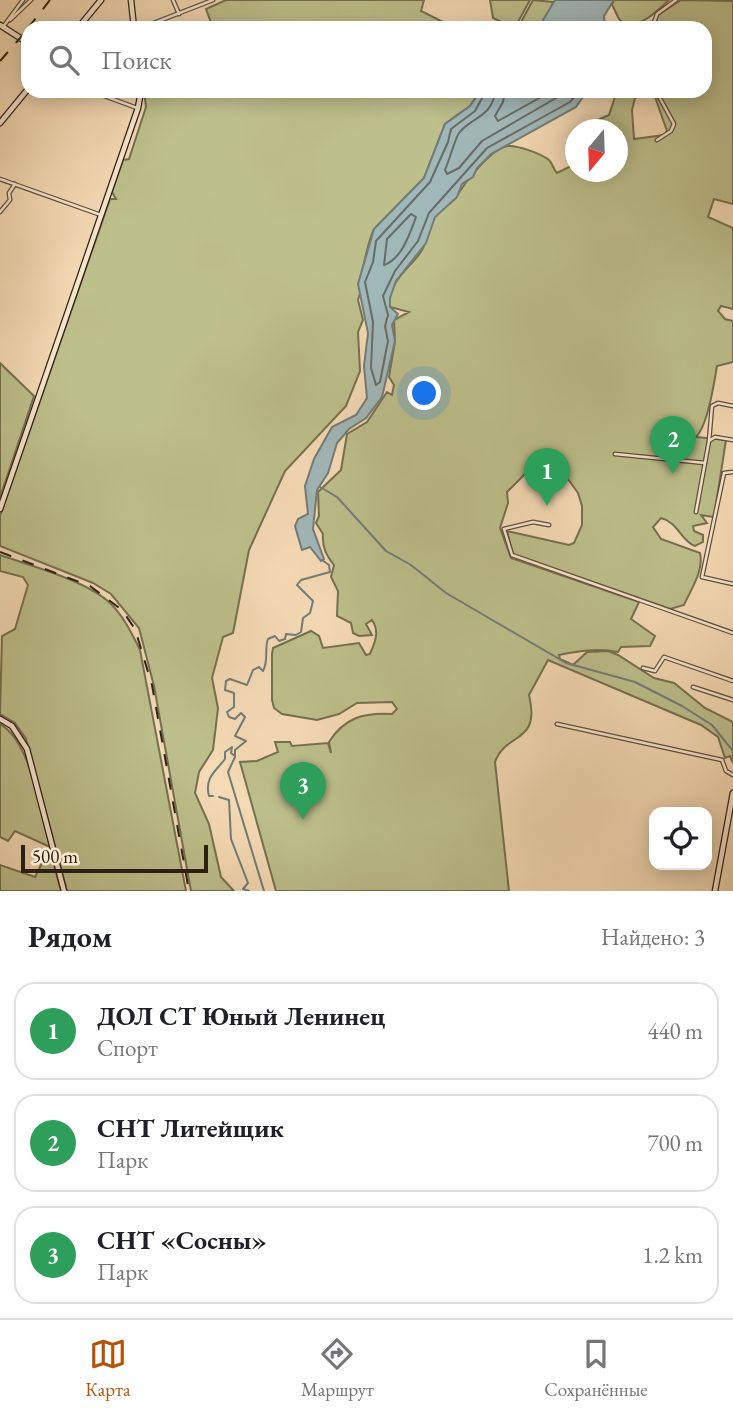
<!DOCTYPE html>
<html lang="ru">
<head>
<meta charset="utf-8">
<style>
  body { margin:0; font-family:"EB Garamond",serif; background:#f6f6f6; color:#202124 }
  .controls { position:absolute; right:21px; bottom:21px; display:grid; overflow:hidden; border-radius:14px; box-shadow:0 4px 18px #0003 }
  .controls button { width:63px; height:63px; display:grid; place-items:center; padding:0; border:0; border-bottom:2px solid #e0e0e0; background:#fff; color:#202124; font:35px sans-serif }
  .compass { position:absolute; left:565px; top:119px; width:63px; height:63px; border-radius:50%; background:#fff; box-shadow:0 4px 18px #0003; rotate:199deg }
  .scale { position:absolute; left:21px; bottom:18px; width:187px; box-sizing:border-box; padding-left:7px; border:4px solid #2d2114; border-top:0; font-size:19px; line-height:24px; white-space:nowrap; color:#2d2114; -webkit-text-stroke:5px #f8e7cf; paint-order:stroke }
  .you { position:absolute; left:425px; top:394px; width:24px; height:24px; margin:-18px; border:5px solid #fff; border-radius:50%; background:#1a73e8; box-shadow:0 0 0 10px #1a73e833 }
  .badge { display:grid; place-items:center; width:46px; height:46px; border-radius:50%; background:#b45309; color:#fff; font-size:23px; font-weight:700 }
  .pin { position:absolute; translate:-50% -58px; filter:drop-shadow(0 2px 4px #0008) }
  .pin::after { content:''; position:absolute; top:37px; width:24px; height:21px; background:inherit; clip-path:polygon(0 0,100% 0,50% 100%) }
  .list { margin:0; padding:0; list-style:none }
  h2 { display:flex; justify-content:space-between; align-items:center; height:91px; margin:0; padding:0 28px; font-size:30px }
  h2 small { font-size:23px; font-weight:400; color:#757577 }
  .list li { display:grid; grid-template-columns:46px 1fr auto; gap:21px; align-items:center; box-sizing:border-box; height:98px; margin:0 14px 14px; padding:0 14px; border:2px solid #e0e0e0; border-radius:21px }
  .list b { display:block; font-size:26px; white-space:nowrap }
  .list p { margin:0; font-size:23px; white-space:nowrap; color:#757577 }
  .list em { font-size:23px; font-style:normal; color:#757577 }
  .icon { flex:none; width:38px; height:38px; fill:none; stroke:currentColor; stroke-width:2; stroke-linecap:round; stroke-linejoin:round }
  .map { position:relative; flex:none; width:733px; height:891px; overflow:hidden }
  .search { position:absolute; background:#fff; box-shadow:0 4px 18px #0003; left:21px; right:21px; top:21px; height:77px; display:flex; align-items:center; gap:18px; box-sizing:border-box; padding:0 24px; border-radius:21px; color:#757577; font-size:26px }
  .sheet { height:427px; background:#fff }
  nav { display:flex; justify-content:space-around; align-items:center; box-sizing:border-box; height:98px; border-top:2px solid #e0e0e0; background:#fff; font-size:19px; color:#757577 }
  nav a { display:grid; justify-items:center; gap:4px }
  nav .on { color:#b45309 }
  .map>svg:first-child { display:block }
  .green { fill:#bdbf8c; stroke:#757050; stroke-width:2 }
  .water { fill:#a1b8b9; stroke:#737c77; stroke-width:2 }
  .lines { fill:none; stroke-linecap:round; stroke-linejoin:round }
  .shore { stroke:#676c66; stroke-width:2 }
  .stream { stroke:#737c77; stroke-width:2 }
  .street-casing { stroke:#5f4f3c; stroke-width:5 }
  .secondary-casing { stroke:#2d2114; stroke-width:7 }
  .street { stroke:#f8e7cf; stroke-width:2.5 }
  .secondary { stroke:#f8e7cf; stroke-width:4.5 }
  .rail { stroke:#2d2114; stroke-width:2; stroke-dasharray:12 12; stroke-linecap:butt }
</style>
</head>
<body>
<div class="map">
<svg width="733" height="891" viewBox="0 0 733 891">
  <rect width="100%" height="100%" fill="#f4dab5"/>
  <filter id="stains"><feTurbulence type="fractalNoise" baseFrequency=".00286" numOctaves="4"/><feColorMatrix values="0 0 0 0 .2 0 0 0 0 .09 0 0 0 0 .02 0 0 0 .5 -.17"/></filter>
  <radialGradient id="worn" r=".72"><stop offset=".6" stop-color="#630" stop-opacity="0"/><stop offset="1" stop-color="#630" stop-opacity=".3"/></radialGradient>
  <!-- green -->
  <g class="green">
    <polygon points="226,0 424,0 421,11 443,22 440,28 213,28 206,9"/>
    <polygon points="490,0 530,0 518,22 508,25 493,18"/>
    <polygon points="533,0 553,2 546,28 509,28 519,26"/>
    <path d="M614,0H669C659,9 636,34 620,20C617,17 615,9 612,5Z"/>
    <path d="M681,0L733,1V204L714,199L708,217L733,228V309L721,306L718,311L725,319L733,321V362L717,366C714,383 708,425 696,437L726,440L714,517L701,515L707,523L693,526L694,531L703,535V542L695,546C681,541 678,522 661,518L653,527L661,539L700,553C704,571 691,589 684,605L670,609L513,554L507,531L569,545L574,543L582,525V506L578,493L565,475L554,470H539L525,474L507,492L508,503L500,528L511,558L639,602L631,619L655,636L650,646L621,647L618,652C598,648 579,651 559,655L560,659L573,665L587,652L608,651L618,655L654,678L674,683L705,708L733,722V763L730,756L725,758L718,737L701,725L548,660L529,695C541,745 506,731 495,762L509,891H276L240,762L257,761L278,752L275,742H290L292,746L328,743L331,753L329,742C344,718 364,712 392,714L397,709L392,702L357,703L339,714L317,720L282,714L274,708L272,700V654L273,648L311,631L319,636L323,648L359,643L366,655L370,654C375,642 380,632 372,620L366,624L372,635L359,636L353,633L351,623L337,616L338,591L331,577L334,565C326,555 322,547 323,534L316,523L319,516L318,492L341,470L347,434L367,422L387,392L392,395L394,385L389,377L395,341L394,320L409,312L390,307C386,277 420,263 425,243C428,234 429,227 434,218C440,209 452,204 457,196C464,184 492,147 508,146C517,145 542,154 549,160C553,164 553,169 557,173L575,164L576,172H618V130L587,129L595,121L609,115L617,91H648L635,98L632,110L634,139L664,135L667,131L654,94L650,91H705V28H654L658,15Z"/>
    <path d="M144,91H480L470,106L445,124L424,178L374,229C366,246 365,266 358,284L361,290L358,300L363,320L358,332L360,371L346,406L285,471L249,550L233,633L223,637L212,678L218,708L213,750L199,772L195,793L209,824L221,877L234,891H191L154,686L139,628L111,594L93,583L0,546V516L110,199H116L112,192L123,160L129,159L146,107Z"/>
    <polygon points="0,363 34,396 0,498"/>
    <path d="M0,555C31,566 88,581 111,604C124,617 132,634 140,650L186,891H67L26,739L15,723L0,714L2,636L15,629L28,585L23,577L0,571Z"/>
    <path d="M0,724C32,742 40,813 50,847L15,831L8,841L0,837Z"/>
    <polygon points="44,859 53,861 61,891 0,891 0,865 35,877"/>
  </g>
  <!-- water -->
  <g class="water">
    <polygon points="555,0 614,0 604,16 605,28 546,28 543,20"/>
    <polygon points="480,91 587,91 576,107 491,154 477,168 473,177 462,184 457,197 435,217 426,243 396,281 390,298 390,307 398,314 392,325 395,341 382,397 366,418 349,429 337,443 328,473 317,490 313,529 324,559 321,561 310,547 302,550 295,526 298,519 308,514 305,486 314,459 332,427 356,415 367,398 364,366 368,333 358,284 374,229 424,178 445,124 470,106"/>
  </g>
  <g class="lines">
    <!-- shore -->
    <g class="shore">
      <polyline points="486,91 475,111 451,129 448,142 430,182 376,241 373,262 365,282 373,322 371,368 376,385 380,382 388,341 385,326 388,315 383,296 395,271 418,241 429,213 487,148 570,102 579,91"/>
      <path d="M495,91C493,117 471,117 459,133C455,139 449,161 445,170L447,174L459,168L482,141L568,91"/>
      <polyline points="505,91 503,102 495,116 498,121 552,91"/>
      <path d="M411,214L416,217C410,233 402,259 384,265L387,239Z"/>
    </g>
    <!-- stream -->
    <g class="stream">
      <polyline points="320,487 337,497 386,551 411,565 446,593 566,663 635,682 682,706 712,725 733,751"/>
      <polyline points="235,757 228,772 264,891"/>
      <path d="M213,796H209C204,778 216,771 225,759V752L232,747L231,753L235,756V750L246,741L235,736L245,717L241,713L235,719L229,717L227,712L234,707V693L225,690L226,681L230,679L247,685L253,670L259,667L263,671C269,660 264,649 268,639L275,636L279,641L285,639L286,634L296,635L301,632L303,618L310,613L313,601L297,585L301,580L330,572L329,565L322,560"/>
      <polyline points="219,797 229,800 231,839 248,883 243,889 249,891"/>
    </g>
    <!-- street casing -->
    <g class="street-casing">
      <g id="street">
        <polyline points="173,0 179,14"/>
        <polyline points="10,20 31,0"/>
        <polyline points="3,27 23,0"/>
        <polyline points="141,28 213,0"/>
        <polyline points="652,28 657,14 676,0"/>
        <polyline points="91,91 137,108"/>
        <polyline points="656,91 674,124 671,131 657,140"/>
        <polyline points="0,179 101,215"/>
        <polyline points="0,212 10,200 9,193 15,184"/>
        <polyline points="709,441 715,437 733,440"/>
        <polyline points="615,454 705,463"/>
        <polyline points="733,472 724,473 702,577 733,584"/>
        <polyline points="696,512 709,441 712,406 718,403 733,406"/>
        <polyline points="549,525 533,522 504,529 512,555 733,633"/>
        <polyline points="643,668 655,671 664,657 733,681"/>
        <polyline points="693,687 733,700"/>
        <polyline points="557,724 722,760 726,771 733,775"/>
      </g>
    </g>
    <!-- secondary casing -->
    <g class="secondary-casing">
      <g id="secondary">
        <polyline points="131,0 134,28"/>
        <polyline points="0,25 28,43"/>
        <polyline points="78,28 101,0"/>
        <polyline points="0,123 28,89"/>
        <polyline points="0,509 138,108 141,91"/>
        <polyline points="0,719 12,726 27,749 64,891"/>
        <polyline points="715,891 733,793"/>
      </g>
    </g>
    <!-- street -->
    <use href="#street" class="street"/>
    <!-- secondary -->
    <use href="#secondary" class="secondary"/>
    <!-- rail -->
    <g class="rail">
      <polyline points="28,28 50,0"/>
      <polyline points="0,61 28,29"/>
      <polyline points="0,552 90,586 122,610 135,629 152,685 189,891"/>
    </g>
  </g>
  <rect width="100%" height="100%" filter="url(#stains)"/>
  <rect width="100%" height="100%" fill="url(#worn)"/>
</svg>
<div class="controls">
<button><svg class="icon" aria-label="locate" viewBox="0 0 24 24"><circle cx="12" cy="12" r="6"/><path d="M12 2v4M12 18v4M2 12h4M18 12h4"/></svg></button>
</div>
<svg class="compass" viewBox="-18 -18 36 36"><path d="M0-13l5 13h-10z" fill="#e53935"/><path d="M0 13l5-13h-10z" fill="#757577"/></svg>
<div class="scale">500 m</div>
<div class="you"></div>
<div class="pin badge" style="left:547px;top:506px;background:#2e9e5b">1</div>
<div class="pin badge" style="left:673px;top:474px;background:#2e9e5b">2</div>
<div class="pin badge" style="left:303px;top:820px;background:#2e9e5b">3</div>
<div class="search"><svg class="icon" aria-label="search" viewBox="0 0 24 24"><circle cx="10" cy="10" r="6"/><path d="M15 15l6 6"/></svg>Поиск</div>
</div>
<section class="sheet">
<h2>Рядом<small>Найдено: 3</small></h2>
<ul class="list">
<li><span class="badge" style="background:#2e9e5b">1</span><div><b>ДОЛ СТ Юный Ленинец</b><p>Спорт</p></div><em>440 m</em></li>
<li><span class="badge" style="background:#2e9e5b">2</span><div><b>СНТ Литейщик</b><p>Парк</p></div><em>700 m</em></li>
<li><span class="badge" style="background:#2e9e5b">3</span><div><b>СНТ «Сосны»</b><p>Парк</p></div><em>1.2 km</em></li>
</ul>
</section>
<nav>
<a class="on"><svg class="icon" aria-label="map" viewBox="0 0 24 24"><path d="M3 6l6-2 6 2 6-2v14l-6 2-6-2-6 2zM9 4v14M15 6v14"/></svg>Карта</a>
<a><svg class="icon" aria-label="directions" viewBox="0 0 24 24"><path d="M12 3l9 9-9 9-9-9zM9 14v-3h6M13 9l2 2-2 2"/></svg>Маршрут</a>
<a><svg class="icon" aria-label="saved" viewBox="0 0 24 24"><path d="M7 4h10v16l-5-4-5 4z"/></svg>Сохранённые</a>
</nav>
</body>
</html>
